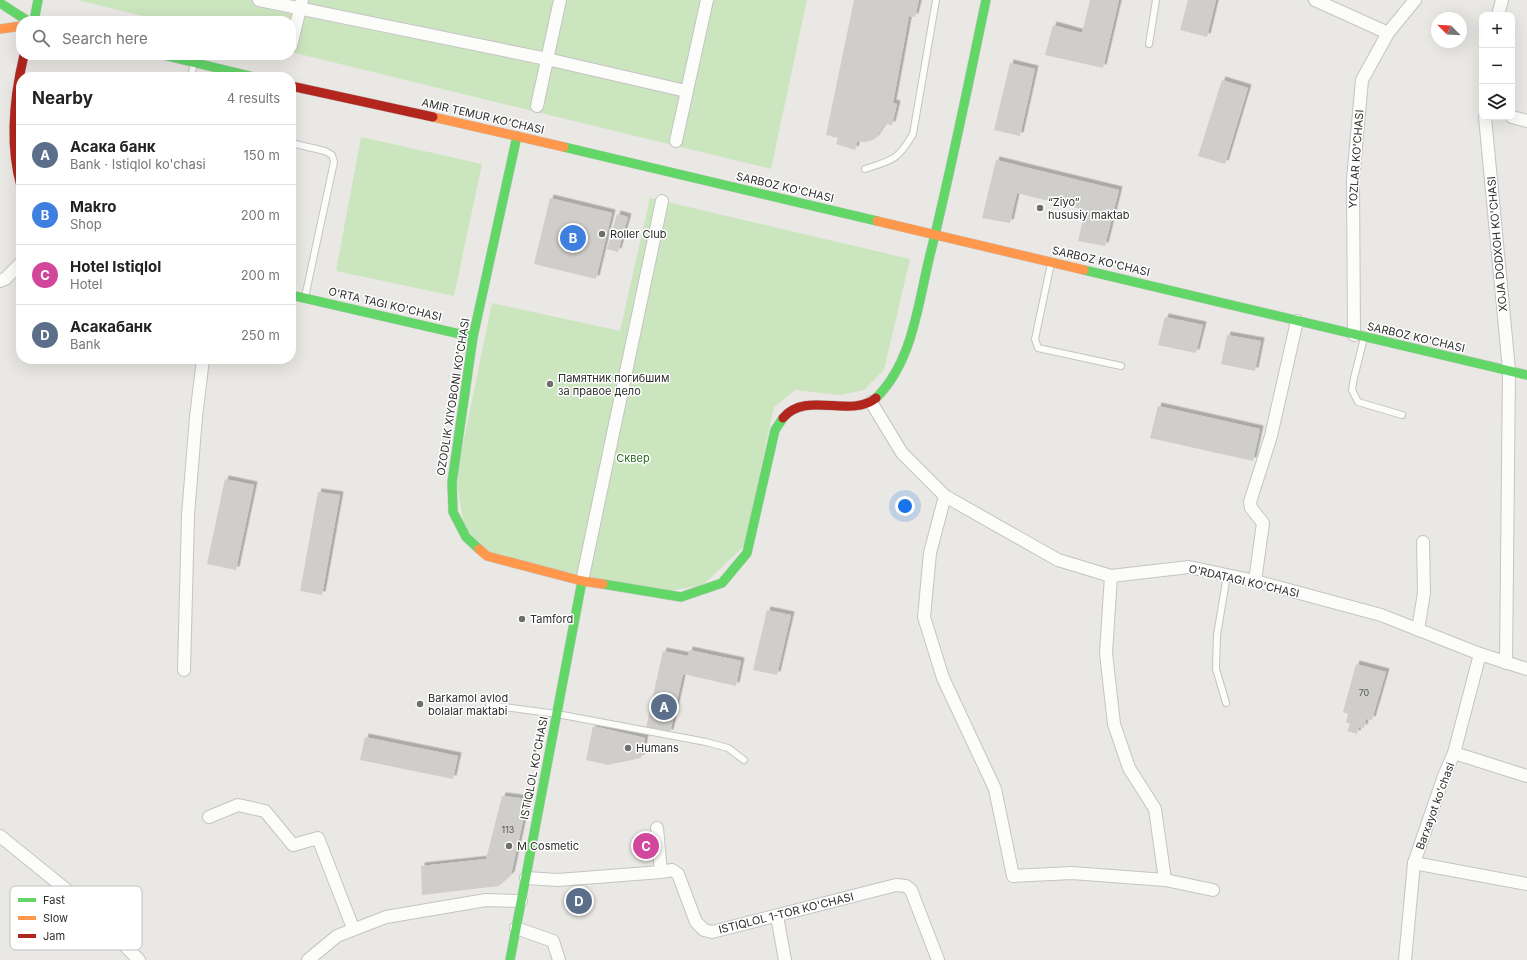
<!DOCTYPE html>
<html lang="en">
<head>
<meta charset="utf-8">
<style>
  body { margin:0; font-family:Inter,sans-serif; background:#f6f6f6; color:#222 }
  .controls { position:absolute; right:12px; top:12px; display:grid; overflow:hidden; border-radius:8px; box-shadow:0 4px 16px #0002 }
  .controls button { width:36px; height:36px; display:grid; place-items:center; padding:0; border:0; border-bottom:1px solid #e0e0e0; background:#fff; color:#222; font:20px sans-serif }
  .compass { position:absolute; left:1431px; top:12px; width:36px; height:36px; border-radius:50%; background:#fff; box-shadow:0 4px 16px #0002; rotate:294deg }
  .you { position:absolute; left:905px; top:506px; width:14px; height:14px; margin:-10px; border:3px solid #fff; border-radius:50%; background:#1a73e8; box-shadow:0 0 0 6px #1a73e833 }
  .badge { display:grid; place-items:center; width:26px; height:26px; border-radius:50%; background:#7c3aed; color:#fff; font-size:13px; font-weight:700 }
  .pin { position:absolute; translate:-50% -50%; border:2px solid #fff; box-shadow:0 1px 4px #0006 }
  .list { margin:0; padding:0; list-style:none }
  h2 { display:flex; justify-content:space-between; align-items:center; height:52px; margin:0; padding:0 16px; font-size:17px }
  h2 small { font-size:13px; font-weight:400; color:#767676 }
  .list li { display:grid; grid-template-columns:26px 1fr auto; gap:12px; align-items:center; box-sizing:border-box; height:60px; padding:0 16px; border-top:1px solid #e0e0e0 }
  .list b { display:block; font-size:15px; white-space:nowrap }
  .list p { margin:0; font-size:13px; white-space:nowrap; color:#767676 }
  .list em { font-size:13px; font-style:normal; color:#767676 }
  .icon { flex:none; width:22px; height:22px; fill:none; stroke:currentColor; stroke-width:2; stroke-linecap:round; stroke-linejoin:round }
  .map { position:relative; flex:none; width:1527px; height:960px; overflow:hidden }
  .search { position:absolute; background:#fff; box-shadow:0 4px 16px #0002; left:16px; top:16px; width:280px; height:44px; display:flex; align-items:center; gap:10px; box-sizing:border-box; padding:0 14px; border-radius:16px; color:#767676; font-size:15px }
  .panel { position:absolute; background:#fff; box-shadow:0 4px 16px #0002; left:16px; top:72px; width:280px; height:292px; border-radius:16px }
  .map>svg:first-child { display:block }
  .green { fill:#cbe5be }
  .building { fill:#cfceca; filter:url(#shadow) }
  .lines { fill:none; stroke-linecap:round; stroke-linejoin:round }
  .lane-casing { stroke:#c4c4c4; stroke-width:8 }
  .street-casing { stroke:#c4c4c4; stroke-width:14 }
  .fast-casing { stroke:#c4c4c4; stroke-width:10 }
  .slow-casing { stroke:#c4c4c4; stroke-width:10 }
  .jam-casing { stroke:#c4c4c4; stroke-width:10 }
  .lane { stroke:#fcfcfb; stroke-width:6 }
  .street { stroke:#fcfcfb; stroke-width:12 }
  .fast { stroke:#63d668; stroke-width:9 }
  .slow { stroke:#ff974d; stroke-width:9 }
  .jam { stroke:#b3261e; stroke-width:9 }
  .poi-dot { fill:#6f6e6d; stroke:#fff; stroke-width:1.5 }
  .labels { text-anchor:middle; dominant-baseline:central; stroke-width:3; stroke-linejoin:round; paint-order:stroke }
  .number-label { font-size:9px; fill:#575756 }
  .street-label { font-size:11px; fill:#2d2d2d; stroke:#fff }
  .poi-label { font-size:11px; fill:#2d2d2d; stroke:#fff; text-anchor:start }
  .park-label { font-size:11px; fill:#276b1c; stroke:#fff }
  .key { fill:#fff; stroke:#c0c0c0; stroke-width:1 }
  .key-label { font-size:11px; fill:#2d2d2d }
</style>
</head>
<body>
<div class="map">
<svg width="1527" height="960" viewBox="0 0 1527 960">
  <defs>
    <filter id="shadow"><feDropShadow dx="3.5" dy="-3.5" stdDeviation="0" flood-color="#0004"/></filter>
  </defs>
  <rect width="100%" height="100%" fill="#eae8e4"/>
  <!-- green -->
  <g class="green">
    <polygon points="77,0 807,0 771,169 291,52 291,21 163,21"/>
    <polygon points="361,137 482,164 454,296 336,271"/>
    <polygon points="650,198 910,259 884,370 864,390 840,395 795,390 774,407 744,546 703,585 651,594 491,553 464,527 456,478 492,303 620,331"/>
  </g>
  <!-- building -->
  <g class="building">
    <polygon points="854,0 919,0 915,17 909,16 893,103 897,104 892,125 885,124 875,139 866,142 857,142 855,150 836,144 838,138 826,135"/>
    <polygon points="1090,0 1119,0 1103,68 1045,55 1053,25 1082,33"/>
    <polygon points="1188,0 1216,0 1207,37 1180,30"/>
    <polygon points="1010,63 1035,69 1020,136 994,130"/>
    <polygon points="1222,80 1248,88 1225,164 1198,156"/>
    <polygon points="996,160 1119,190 1105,246 1078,241 1085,210 1017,193 1010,223 982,218"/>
    <polygon points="550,198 612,213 596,279 534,264"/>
    <polygon points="617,214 628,217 618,252 607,249"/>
    <polygon points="21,291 21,306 17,305"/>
    <polygon points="1165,317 1203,325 1196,353 1158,345"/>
    <polygon points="1227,335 1261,341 1255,371 1221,364"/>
    <polygon points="1158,406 1260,429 1253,461 1150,438"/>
    <polygon points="225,479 254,485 236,570 207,564"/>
    <polygon points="318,492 340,495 322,595 300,591"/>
    <polygon points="767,610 791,615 777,675 753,670"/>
    <polygon points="689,650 741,661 736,686 683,674 670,733 646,728 663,651 688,656"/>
    <polygon points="1356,664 1386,672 1372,720 1366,719 1364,728 1359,727 1357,734 1347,731 1350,724 1346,722 1348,714 1343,712"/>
    <polygon points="593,726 645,738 641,758 608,765 586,760"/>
    <polygon points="365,737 458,756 453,779 360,760"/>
    <polygon points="502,796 528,799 511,875 499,886 422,895 421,866 486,859"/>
  </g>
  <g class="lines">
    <!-- lane casing -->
    <g class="lane-casing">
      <g id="lane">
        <polyline points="1149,44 1156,0"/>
        <polyline points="191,77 194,63"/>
        <polyline points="291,143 325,151 332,155 334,162 305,297"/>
        <path d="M865,169C893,160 898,160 913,134L936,0"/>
        <polyline points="1051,263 1035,339 1038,348 1121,366"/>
        <polyline points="1364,338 1354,378 1352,390 1358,402 1402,415"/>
        <polyline points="1226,703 1216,669 1217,635 1227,575"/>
        <polyline points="489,705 557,714 706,742 728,748 744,760"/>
      </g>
    </g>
    <!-- street casing -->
    <g class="street-casing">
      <g id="street">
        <polyline points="259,0 547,59 686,91"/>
        <polyline points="1315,0 1388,33"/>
        <polyline points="1498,15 1502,0"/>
        <polyline points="291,46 302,0"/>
        <polyline points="537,106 560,0"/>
        <polyline points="1485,117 1509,370 1506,663"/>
        <polyline points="1512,117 1527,121"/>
        <polyline points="676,141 707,0"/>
        <polyline points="0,281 5,279 21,263"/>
        <polyline points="1354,335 1353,179 1362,80 1388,33 1415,0"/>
        <polyline points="871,402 902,453 945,496 1058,560 1111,576 1189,567 1255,581 1381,615 1480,654 1527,669"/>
        <polyline points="945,496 930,553 924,617 943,678 995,789 1013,876 1072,873 1165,880 1213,890"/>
        <polyline points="1111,576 1106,653 1114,724 1129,768 1155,809 1165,880"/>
        <polyline points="582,581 662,201"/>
        <polyline points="1255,581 1263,523 1251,508 1250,502 1271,436 1297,321"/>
        <polyline points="1418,630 1424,593 1423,542"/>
        <polyline points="184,670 188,515 196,417 203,359"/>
        <polyline points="1454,753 1527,776"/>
        <polyline points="209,817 238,805 265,811 293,845 318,838 353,928"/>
        <polyline points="657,828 661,872"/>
        <polyline points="0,836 79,900 139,960"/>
        <polyline points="1414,863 1527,884"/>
        <polyline points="526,878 558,880 661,872 672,870 678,874 696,922 704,930 712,932 896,885 906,886 911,890 938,960"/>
        <polyline points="777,916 785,960"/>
        <polyline points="516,928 553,941 559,960"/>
        <polyline points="308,960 337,936 386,917 486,900 521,901"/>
        <polyline points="1405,960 1414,863 1444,776 1454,753 1480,654"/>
      </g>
    </g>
    <!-- fast casing -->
    <g class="fast-casing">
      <g id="fast">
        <polyline points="0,3 28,21"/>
        <polyline points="34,21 38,0"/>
        <polyline points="163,55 254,77"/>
        <polyline points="564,147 877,221"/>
        <polyline points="1084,270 1527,375"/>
        <polyline points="291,295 473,337"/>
        <path d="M876,398C913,362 918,303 930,255C951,171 968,85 986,0"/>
        <polyline points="479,549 466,537 453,512 452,482 473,337 517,136"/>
        <polyline points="603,584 681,597 722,583 747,553 775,430 783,418"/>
        <polyline points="510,960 582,581"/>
      </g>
    </g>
    <!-- slow casing -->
    <g class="slow-casing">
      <g id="slow">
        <polyline points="0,29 21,26"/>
        <polyline points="433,117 564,147"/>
        <polyline points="877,221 1084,270"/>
        <polyline points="479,549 487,556 582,581 603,584"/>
      </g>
    </g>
    <!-- jam casing -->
    <g class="jam-casing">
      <g id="jam">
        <polyline points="291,86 433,117"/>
        <path d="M21,186C9,144 14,97 24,55"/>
        <path d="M783,418C806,390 850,419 876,398"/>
      </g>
    </g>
    <!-- lane -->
    <use href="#lane" class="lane"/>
    <!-- street -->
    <use href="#street" class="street"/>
    <!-- fast -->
    <use href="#fast" class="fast"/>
    <!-- slow -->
    <use href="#slow" class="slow"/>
    <!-- jam -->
    <use href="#jam" class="jam"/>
  </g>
  <!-- markers -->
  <g class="poi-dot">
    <circle cx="1040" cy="208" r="4"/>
    <circle cx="602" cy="234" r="4"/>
    <circle cx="550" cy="384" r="4"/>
    <circle cx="522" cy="619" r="4"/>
    <circle cx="420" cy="704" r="4"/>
    <circle cx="628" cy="748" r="4"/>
    <circle cx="509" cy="846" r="4"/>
  </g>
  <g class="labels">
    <!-- number labels -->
    <g class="number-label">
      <text x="1364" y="692">70</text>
      <text x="508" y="829">113</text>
    </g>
    <!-- street labels -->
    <g class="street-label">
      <text transform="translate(483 116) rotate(13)">AMIR TEMUR KO'CHASI</text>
      <text transform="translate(1356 159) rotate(-86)">YOZLAR KO'CHASI</text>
      <text transform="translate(785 187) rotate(13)">SARBOZ KO'CHASI</text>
      <text transform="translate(1497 244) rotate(-95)">XOJA DODXOH KO'CHASI</text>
      <text transform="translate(1101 261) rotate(13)">SARBOZ KO'CHASI</text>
      <text transform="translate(385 304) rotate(13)">O'RTA TAGI KO'CHASI</text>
      <text transform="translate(1416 337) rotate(13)">SARBOZ KO'CHASI</text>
      <text transform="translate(453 397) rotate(-81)">OZODLIK XIYOBONI KO'CHASI</text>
      <text transform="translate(1244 581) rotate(13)">O'RDATAGI KO'CHASI</text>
      <text transform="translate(534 768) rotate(-79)">ISTIQLOL KO'CHASI</text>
      <text transform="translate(1435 806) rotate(-70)">Barxayot koʻchasi</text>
      <text transform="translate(786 913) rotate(-14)">ISTIQLOL 1-TOR KO'CHASI</text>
    </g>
    <!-- poi labels -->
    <g class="poi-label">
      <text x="1048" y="202">“Ziyo”<tspan x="1048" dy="13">hususiy maktab</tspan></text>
      <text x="610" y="234">Roller Club</text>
      <text x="558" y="378">Памятник погибшим<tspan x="558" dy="13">за правое дело</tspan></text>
      <text x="530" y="619">Tamford</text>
      <text x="428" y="698">Barkamol avlod<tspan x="428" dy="13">bolalar maktabi</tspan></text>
      <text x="636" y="748">Humans</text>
      <text x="517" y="846">M Cosmetic</text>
    </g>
    <!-- park labels -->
    <g class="park-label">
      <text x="633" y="458">Сквер</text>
    </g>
  </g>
  <!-- legend -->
  <rect x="10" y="886" width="132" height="64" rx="6" class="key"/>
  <rect x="18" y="898" width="18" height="4" fill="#63d668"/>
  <rect x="18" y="916" width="18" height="4" fill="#ff974d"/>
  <rect x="18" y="934" width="18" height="4" fill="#b3261e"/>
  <g class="key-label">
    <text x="43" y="904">Fast</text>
    <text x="43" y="922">Slow</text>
    <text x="43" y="940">Jam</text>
  </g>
</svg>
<div class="controls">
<button>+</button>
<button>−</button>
<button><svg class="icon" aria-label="layers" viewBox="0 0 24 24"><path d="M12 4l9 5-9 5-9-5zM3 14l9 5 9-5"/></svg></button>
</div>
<svg class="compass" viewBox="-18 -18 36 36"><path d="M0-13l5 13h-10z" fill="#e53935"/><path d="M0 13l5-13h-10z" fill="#767676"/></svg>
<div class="you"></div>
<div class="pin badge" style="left:664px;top:707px;background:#5c6f8a">A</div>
<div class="pin badge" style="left:573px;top:238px;background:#3f7fe0">B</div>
<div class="pin badge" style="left:646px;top:846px;background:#d1479c">C</div>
<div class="pin badge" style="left:579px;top:901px;background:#5c6f8a">D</div>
<div class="search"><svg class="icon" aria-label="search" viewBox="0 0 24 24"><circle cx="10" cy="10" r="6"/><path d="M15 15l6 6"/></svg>Search here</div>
<section class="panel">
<h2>Nearby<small>4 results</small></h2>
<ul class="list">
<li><span class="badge" style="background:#5c6f8a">A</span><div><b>Асака банк</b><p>Bank · Istiqlol ko'chasi</p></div><em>150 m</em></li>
<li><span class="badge" style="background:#3f7fe0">B</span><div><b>Makro</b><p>Shop</p></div><em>200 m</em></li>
<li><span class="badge" style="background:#d1479c">C</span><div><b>Hotel Istiqlol</b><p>Hotel</p></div><em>200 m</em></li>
<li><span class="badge" style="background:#5c6f8a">D</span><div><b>Асакабанк</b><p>Bank</p></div><em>250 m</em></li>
</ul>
</section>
</div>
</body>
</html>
